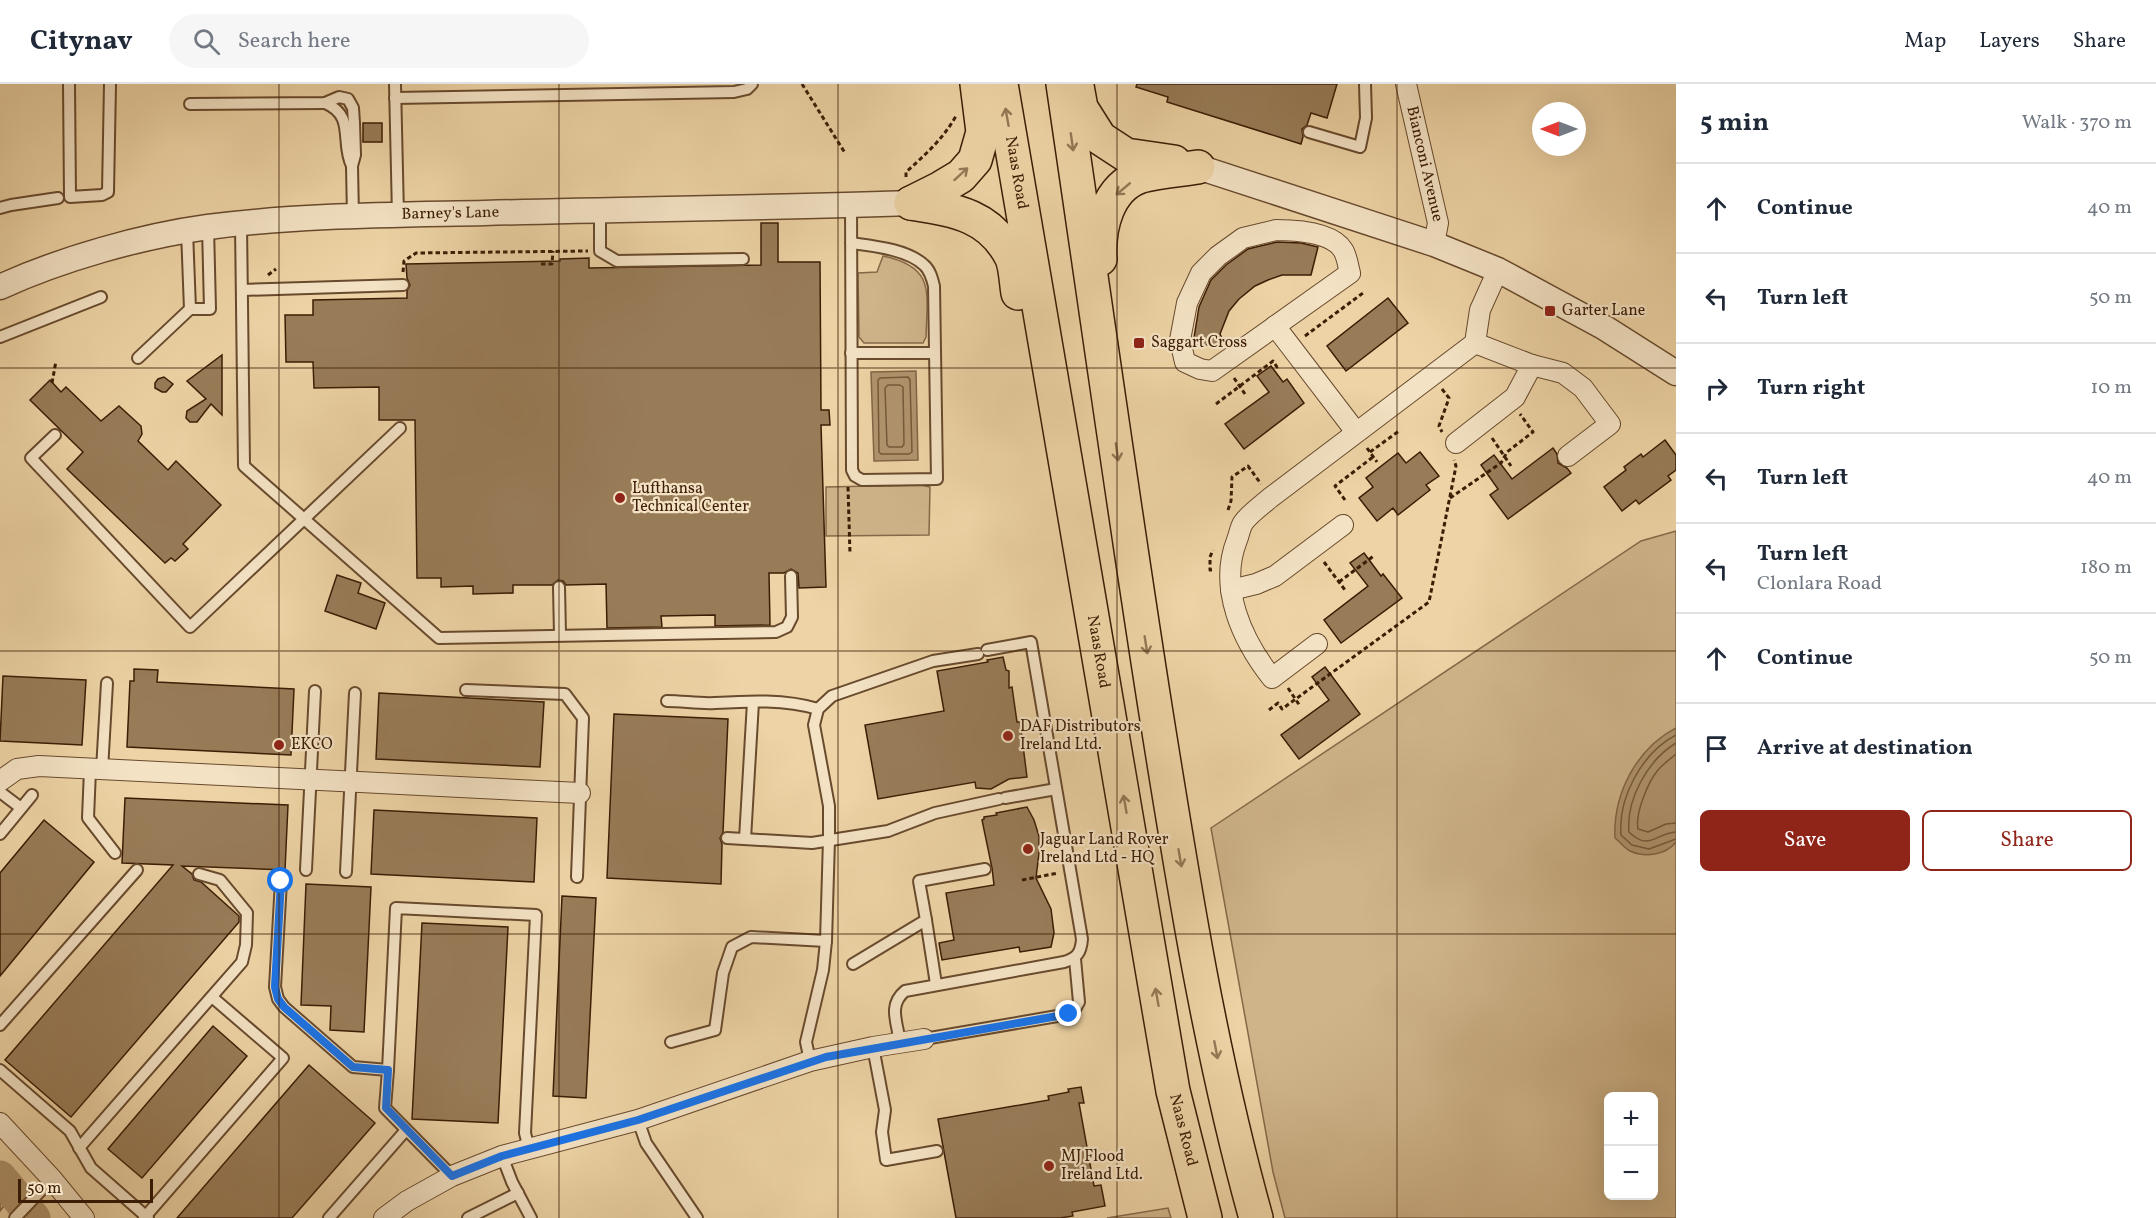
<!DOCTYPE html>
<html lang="en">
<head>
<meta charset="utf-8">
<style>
  body { margin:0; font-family:Vollkorn,serif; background:#f6f6f7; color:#1f2937 }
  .controls { position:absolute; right:18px; bottom:18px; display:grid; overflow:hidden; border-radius:9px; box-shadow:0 6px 24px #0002 }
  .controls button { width:54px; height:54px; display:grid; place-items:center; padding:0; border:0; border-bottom:2px solid #e0e1e3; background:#fff; color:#1f2937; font:30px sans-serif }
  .compass { position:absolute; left:1532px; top:18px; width:54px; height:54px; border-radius:50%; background:#fff; box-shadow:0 6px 24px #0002; rotate:270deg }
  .scale { position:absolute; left:18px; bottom:15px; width:135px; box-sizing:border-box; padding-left:6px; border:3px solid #3c1d05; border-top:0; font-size:16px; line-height:21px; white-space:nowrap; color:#3c1d05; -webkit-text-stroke:4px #f3e2c4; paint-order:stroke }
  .stop { position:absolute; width:18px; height:18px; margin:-14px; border:4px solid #1a73e8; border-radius:50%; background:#fff }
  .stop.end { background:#1a73e8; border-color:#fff; box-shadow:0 2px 6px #0008 }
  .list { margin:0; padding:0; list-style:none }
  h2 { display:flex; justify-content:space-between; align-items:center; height:78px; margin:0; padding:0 24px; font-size:26px }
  h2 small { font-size:20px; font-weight:400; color:#747a83 }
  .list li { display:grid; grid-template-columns:39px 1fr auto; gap:18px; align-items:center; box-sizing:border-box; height:90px; padding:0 24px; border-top:2px solid #e0e1e3 }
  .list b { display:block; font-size:22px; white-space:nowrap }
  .list p { margin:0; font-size:20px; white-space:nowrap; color:#747a83 }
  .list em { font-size:20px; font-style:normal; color:#747a83 }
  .actions { display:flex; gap:12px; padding:18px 24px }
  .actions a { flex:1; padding:14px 0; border:2px solid #8f2418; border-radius:9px; text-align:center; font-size:21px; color:#8f2418 }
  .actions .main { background:#8f2418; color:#fff }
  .icon { flex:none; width:33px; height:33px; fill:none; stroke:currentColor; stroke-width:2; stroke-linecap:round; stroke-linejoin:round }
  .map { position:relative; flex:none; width:1676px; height:1134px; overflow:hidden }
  header { display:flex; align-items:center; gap:36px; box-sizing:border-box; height:84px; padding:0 30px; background:#fff; border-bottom:2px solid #e0e1e3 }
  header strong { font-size:28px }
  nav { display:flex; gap:33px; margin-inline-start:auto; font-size:21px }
  .search { width:420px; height:54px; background:#f6f6f7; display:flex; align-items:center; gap:15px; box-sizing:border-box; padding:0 21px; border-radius:33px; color:#747a83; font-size:22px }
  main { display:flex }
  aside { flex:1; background:#fff }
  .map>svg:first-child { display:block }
  .green { fill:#cfb48a; stroke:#866848; stroke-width:1.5; fill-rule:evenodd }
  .water { fill:#b1956f; stroke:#826545; stroke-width:1.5 }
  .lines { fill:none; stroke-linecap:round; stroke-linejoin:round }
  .shore { stroke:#76593a; stroke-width:1.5 }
  .river { stroke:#b1956f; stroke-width:33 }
  .building { fill:#987c58; stroke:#3c1d05; stroke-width:1.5 }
  .service-casing { stroke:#684a2d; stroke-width:14 }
  .minor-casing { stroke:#684a2d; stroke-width:22 }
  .tertiary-casing { stroke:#684a2d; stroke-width:27 }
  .trunk-casing { stroke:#3c1d05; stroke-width:36 }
  .path { stroke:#3c1d05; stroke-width:3; stroke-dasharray:4.5 3; stroke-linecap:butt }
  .service { stroke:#f3e2c4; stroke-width:10 }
  .minor { stroke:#f3e2c4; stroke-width:20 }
  .tertiary { stroke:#f3e2c4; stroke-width:24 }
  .trunk { stroke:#edd3a5; stroke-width:33 }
  .oneway { stroke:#947855 }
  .route { stroke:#1a73e8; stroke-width:8 }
  .grid { fill:none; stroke:#3c1d05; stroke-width:1.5; stroke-opacity:0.55 }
  .poi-dot { fill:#8f2418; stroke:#f3e2c4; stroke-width:2 }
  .labels { text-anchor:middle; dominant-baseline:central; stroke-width:4.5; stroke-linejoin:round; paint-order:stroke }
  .street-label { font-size:16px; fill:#3c1d05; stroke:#f3e2c4 }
  .poi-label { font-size:16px; fill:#3c1d05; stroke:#f3e2c4; text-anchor:start }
</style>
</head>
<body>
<header>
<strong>Citynav</strong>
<div class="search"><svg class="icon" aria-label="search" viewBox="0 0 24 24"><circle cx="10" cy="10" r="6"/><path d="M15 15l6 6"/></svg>Search here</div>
<nav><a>Map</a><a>Layers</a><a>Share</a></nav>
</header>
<main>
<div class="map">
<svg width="1676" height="1134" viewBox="0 0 1676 1134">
  <rect width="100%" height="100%" fill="#edd3a5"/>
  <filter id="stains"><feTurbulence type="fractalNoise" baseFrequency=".00333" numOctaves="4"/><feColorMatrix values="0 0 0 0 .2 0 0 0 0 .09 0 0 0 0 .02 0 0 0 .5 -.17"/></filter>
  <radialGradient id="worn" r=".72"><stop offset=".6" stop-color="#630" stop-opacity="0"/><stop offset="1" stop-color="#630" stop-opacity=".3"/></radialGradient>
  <!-- green -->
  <g class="green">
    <path d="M883,172C936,183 927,209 926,253L923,259H864L859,253L858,189L877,188Z"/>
    <polygon points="921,401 930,403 929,451 826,452 826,403"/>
    <path d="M1676,447V1134H1285L1273,1088L1211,744L1641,457ZM1608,1012H1654V1112H1608Z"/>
    <polygon points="0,1084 18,1104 0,1127"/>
    <polygon points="1168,1124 1171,1134 1107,1134"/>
  </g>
  <!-- water -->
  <g class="water">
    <polygon points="916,287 918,376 874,377 871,288"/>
    <path d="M1676,644V758C1666,771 1645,774 1630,767C1625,765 1620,758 1615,754C1613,710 1636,665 1676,644Z"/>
  </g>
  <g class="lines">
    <!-- shore -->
    <g class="shore">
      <polygon points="908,293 910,296 912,368 909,370 881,370 879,368 878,296 880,294"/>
      <polygon points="888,301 900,301 903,303 904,360 902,363 889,363 887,361 885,304"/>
      <path d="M1676,651C1642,669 1618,713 1621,751L1632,761L1649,765L1676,755"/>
      <path d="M1676,659C1648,676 1626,715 1629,748C1649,768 1656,749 1676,748"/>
      <path d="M1676,670C1670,675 1663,680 1658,686C1648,698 1635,729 1638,745L1648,748L1666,740L1676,739"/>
    </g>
    <!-- river -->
    <polyline class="river" points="0,1093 34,1134"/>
  </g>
  <!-- building -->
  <g class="building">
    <polygon points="1137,0 1337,0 1327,34 1311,29 1307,41 1302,45 1303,53 1301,60 1167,18 1168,13 1136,3"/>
    <rect x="363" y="39" width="19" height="19"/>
    <polygon points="761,139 778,139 778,178 820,178 821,326 829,326 830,341 821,341 826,503 799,504 798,489 791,485 784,489 769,489 770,541 715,542 715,531 661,532 662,543 607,544 606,500 566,501 563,497 558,496 552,501 513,501 513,509 473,510 473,502 441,503 441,494 417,494 415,336 379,336 379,303 314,304 313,278 286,278 285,231 313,231 313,216 407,214 407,207 410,201 407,194 406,180 560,177 560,175 589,174 589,184 761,181"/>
    <polygon points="1277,158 1301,159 1318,163 1311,191 1282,191 1268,196 1255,202 1239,215 1229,227 1220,250 1226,262 1193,260 1199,223 1211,196 1226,181 1248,165"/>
    <polygon points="1388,214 1408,239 1346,287 1327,262"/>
    <polygon points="222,271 222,331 211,320 197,338 190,338 186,334 187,327 206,315 187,297"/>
    <polygon points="1271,282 1283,298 1287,295 1304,319 1244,365 1225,340 1269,308 1257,292"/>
    <polygon points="164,293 173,300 166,308 162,308 155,304 155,299 158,295"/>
    <polygon points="50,296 61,308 66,303 101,337 119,322 141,342 142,350 138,357 168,386 176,377 221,421 183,460 188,465 175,477 171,474 165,479 67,385 83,368 30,316"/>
    <polygon points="1665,356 1676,371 1676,386 1668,392 1671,396 1639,420 1636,416 1622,427 1604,403 1626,386 1624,383 1641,370 1643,373"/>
    <polygon points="1553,364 1557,370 1558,379 1567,384 1571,389 1508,435 1490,411 1498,405 1481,381 1494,371 1512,395"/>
    <polygon points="1420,368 1439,392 1426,401 1430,406 1398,431 1393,424 1377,437 1359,414 1373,403 1366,394 1398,369 1406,379"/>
    <polygon points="1364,469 1381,492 1383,490 1402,514 1341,559 1324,536 1368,502 1350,479"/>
    <polygon points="337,491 361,499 358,509 385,519 376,545 325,527"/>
    <polygon points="1003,573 1006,586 1009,587 1009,604 1012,603 1017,638 1020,638 1027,693 1009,695 991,705 976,704 975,698 878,715 865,641 944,627 937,587 988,578 987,576"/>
    <polygon points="1325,583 1360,630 1299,675 1281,651 1329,616 1312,593"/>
    <polygon points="134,585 158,586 157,598 294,605 291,671 127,663 130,597 134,597"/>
    <polygon points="3,592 86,596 82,661 0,657"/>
    <polygon points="379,609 544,618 540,683 376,675"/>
    <polygon points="614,630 728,635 723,748 720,754 722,760 721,800 607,794"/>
    <polygon points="125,714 288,721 285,786 182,782 192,790 194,796 201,798 239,832 239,838 71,1033 5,976 173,781 122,779"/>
    <polygon points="1027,723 1034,736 1039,752 1039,769 1036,794 1051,825 1054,849 1051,863 1020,868 1019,863 942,876 939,859 954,856 946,809 994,801 992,784 982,736 984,735 984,733 997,731 996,729"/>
    <polygon points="374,726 537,734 534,798 371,790"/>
    <polygon points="44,736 94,778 0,892 0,789"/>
    <polygon points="306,800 371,803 364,948 330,946 331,922 301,921"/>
    <polygon points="562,812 596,814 586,1014 553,1012"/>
    <polygon points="422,839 508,843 498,1039 412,1035"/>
    <polygon points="213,942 247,972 142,1094 108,1065"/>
    <polygon points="309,981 375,1039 292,1134 177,1134"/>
    <polygon points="1081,1003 1084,1019 1079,1019 1094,1102 1101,1101 1105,1122 1072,1128 1073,1132 1060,1134 956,1134 938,1035 1049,1016 1048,1012 1069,1008 1068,1005"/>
  </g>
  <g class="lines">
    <!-- service casing -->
    <g class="service-casing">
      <g id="service">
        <polyline points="69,0 70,113 102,111 108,108 110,0"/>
        <polyline points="395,0 398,131"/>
        <polyline points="395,14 734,8 747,5 752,0"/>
        <path d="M325,19C356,32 340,58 352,82"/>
        <polyline points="190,20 325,19 339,13 348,15 353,24 354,39 355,71 352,82 353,133"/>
        <polyline points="1309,48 1360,63 1366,34 1365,0"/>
        <path d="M851,120L852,386L855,392L862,396L937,395L934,202C932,194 930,186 924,181C907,165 873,162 851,159"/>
        <polyline points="0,124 11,121 58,114"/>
        <polyline points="600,127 600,167 617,177 743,175"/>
        <polyline points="241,140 244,382 439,554 776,548 787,543 792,533 791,492"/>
        <polyline points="187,147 190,225 210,225 208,143"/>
        <polyline points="242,206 403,201"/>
        <polyline points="0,253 101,213"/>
        <polyline points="851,269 935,269"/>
        <polyline points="138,274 190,225"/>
        <polyline points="55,351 31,374 190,543 400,344"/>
        <polyline points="559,503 560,551"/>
        <polyline points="466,606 565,610 583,634 577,793"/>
        <path d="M667,617C683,617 699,620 715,619C748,617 785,615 818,625"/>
        <polyline points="90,686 88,734 115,769"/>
        <polyline points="102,686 107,599"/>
        <polyline points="0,708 21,724"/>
        <polyline points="1005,714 1056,705"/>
        <polyline points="0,750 32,711"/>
        <polyline points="727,754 812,759 888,747 935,729 999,715"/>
        <polyline points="745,755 753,618"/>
        <polyline points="306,786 315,607"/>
        <polyline points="346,788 355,609"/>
        <polyline points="281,797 275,903 278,915 284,923 353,983 388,986 385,1024 452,1092"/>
        <polyline points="926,836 936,900"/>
        <polyline points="853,880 926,836 919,797 985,785"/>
        <polyline points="0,941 137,786"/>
        <polyline points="924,955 1069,930 1075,925 1079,918 1075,875"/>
        <polyline points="671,958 715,946 723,889 732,863 751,853 826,857"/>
        <path d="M900,958C897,938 888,921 905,907L1064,878C1077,874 1081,869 1082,855L1031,558L987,566"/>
        <polyline points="873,963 885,1026 882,1048 886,1076 937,1067"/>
        <polyline points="810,977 806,958 823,886 826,857 829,755 829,722 814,641 818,625 832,612 933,577 978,570"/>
        <polyline points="0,986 70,1047 91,1084 148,1134"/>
        <polyline points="388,986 396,824 536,831 525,1049 529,1065"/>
        <polyline points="638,1036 646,1059 697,1134"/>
        <polyline points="79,1064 242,878 246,861 247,829 220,796 199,790"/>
        <polyline points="502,1072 512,1098 531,1134"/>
        <polyline points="15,1134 52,1095"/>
        <polyline points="144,1134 283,974 212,913"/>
        <polyline points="329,1134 406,1046"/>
        <polyline points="468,1134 518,1109"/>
      </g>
    </g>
    <!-- minor casing -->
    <g class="minor-casing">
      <g id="minor">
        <path id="s1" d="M1406,0L1438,139L1434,160"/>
        <path d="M1276,146C1295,146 1332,148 1343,166C1347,172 1348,182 1350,189L1212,287L1200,285L1185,278L1180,256L1187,219L1201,189L1218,172L1243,154Z"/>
        <polyline points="1275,242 1356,348"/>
        <polyline points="1475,259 1532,281 1563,289 1583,304 1610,340 1568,372"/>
        <polyline points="1456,359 1515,313 1532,281"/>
        <polyline points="1231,506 1256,500 1275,492 1343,441"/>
        <path d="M1317,560L1272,594C1242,556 1218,504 1237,456C1239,451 1240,444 1243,439C1249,430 1262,421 1270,414L1475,259L1480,226L1498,186"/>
        <polyline points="0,697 17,685 39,682 580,709"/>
        <polyline points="0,1039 52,1095 84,1134"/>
        <polyline points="384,1134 407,1117 452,1092 502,1072 638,1036 810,977 873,963 924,955"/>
      </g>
    </g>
    <!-- tertiary casing -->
    <g class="tertiary-casing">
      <g id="tertiary">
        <polyline points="1198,83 1434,160 1498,186 1605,244 1676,289"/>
        <path id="s2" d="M0,203C61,175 142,152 208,143C300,131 393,131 485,129C627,125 769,124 911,119"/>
      </g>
    </g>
    <!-- trunk casing -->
    <g class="trunk-casing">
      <g id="trunk">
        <path id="s3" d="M1001,0L1173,1007L1205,1134"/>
        <path d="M1063,0C1094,210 1123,420 1156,629C1183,798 1210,969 1256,1134"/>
        <polyline points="1077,2 1081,24 1100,54 1126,71 1174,78"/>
        <path d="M911,119C953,126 989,130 1011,172C1016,182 1016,198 1018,209"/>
        <polyline points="911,119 941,104 961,92 975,76 983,48 977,0"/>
        <path d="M1100,175C1098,145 1107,103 1141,92C1159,87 1179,86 1198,83"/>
      </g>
    </g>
    <!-- path -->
    <g class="path">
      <polyline points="802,0 845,69"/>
      <path d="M906,93V88C925,71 943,55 956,32"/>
      <polyline points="541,180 552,180 553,167"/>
      <polyline points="403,188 404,177 416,169 588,167"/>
      <polyline points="268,191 276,185"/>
      <polyline points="1305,252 1363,209"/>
      <polyline points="1234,294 1245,310"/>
      <polyline points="52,299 56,277"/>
      <polyline points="1442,305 1449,314 1439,342 1442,348"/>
      <polyline points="1216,320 1273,277 1277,283 1280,281"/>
      <polyline points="1492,354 1511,382"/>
      <polyline points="1367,364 1377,378"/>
      <polyline points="1370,368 1399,347"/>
      <polyline points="848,403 850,470"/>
      <polyline points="1450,414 1501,379 1507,368 1533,348 1520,330"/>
      <polyline points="1345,416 1335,402 1373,373"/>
      <polyline points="1228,426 1231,417 1232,393 1248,382 1261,400"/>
      <polyline points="1324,478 1345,506"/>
      <polyline points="1212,486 1210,486 1210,473 1213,466"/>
      <polyline points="1339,498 1375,471"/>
      <polyline points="1288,604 1300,622"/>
      <polyline points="1269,626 1278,619 1282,625 1429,518 1456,382 1454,376"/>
      <polyline points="1022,796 1058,789"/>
    </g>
    <!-- service -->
    <use href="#service" class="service"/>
    <!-- minor -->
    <use href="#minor" class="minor"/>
    <!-- tertiary -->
    <use href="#tertiary" class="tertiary"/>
    <!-- trunk -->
    <use href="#trunk" class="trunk"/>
  </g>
  <!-- one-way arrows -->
  <defs><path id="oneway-shaft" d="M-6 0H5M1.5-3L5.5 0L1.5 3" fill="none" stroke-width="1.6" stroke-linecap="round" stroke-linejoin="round" transform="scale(1.5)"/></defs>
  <g class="oneway">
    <use href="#oneway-shaft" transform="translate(1007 33) rotate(-100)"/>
    <use href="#oneway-shaft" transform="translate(1072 58) rotate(82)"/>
    <use href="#oneway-shaft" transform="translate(961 90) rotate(-42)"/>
    <use href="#oneway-shaft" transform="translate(1123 105) rotate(140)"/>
    <use href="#oneway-shaft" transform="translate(1117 368) rotate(82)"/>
    <use href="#oneway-shaft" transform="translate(1146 561) rotate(81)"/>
    <use href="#oneway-shaft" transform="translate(1125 720) rotate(-100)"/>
    <use href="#oneway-shaft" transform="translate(1180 774) rotate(80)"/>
    <use href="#oneway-shaft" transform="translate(1157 913) rotate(-100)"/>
    <use href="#oneway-shaft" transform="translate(1216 966) rotate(79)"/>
  </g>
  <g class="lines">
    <!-- route -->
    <polyline class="route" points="281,797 275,903 278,915 284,923 353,983 388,986 386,1024 452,1092 502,1072 638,1036 826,973 1069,930"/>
  </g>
  <!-- grid -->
  <path class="grid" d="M279,0V1134M559,0V1134M838,0V1134M1117,0V1134M1397,0V1134M0,284H1676M0,567H1676M0,850H1676"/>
  <!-- markers -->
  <g class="poi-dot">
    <rect x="1544" y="221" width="12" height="12" rx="3"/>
    <rect x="1133" y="253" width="12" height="12" rx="3"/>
    <circle cx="620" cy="414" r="6"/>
    <circle cx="1008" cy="652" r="6"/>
    <circle cx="279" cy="661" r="6"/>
    <circle cx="1028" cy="765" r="6"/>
    <circle cx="1049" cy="1082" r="6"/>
  </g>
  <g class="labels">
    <!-- street labels -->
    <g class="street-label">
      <text stroke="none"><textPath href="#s1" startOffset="82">Bianconi Avenue</textPath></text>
      <text stroke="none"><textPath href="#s3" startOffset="90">Naas Road</textPath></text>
      <text stroke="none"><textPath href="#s2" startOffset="460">Barney's Lane</textPath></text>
      <text stroke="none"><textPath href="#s3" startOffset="576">Naas Road</textPath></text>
      <text stroke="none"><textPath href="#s3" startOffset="1062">Naas Road</textPath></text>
    </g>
    <!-- poi labels -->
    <g class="poi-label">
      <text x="1562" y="227">Garter Lane</text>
      <text x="1151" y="259">Saggart Cross</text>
      <text x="632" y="405">Lufthansa<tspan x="632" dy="18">Technical Center</tspan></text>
      <text x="1020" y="643">DAF Distributors<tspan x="1020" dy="18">Ireland Ltd.</tspan></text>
      <text x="291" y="661">EKCO</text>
      <text x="1040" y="756">Jaguar Land Rover<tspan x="1040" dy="18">Ireland Ltd - HQ</tspan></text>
      <text x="1061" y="1073">MJ Flood<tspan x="1061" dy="18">Ireland Ltd.</tspan></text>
    </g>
  </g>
  <rect width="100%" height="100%" filter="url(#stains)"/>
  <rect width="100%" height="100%" fill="url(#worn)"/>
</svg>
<div class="controls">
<button>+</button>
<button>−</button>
</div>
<svg class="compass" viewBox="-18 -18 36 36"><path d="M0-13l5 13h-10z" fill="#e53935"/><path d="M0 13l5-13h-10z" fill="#747a83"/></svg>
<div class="scale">50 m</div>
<div class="stop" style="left:281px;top:797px"></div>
<div class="stop end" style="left:1069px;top:930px"></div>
</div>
<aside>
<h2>5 min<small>Walk · 370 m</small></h2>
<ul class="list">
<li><svg class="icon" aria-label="ahead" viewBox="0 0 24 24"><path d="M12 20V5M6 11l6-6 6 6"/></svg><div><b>Continue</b></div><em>40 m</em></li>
<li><svg class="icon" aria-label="left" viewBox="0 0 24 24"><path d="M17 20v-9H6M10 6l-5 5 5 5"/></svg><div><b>Turn left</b></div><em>50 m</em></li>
<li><svg class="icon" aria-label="right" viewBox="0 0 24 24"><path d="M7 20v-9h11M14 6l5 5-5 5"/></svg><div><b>Turn right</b></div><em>10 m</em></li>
<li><svg class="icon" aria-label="left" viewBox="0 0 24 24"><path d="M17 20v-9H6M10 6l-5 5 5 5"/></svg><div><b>Turn left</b></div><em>40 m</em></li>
<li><svg class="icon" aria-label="left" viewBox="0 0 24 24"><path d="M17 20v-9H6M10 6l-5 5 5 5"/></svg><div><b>Turn left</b><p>Clonlara Road</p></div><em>180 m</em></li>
<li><svg class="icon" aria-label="ahead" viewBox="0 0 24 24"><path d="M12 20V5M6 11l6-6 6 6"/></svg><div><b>Continue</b></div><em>50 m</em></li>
<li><svg class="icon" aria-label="arrive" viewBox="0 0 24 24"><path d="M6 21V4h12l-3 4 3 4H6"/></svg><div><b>Arrive at destination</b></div></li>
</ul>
<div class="actions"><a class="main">Save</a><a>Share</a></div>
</aside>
</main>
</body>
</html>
